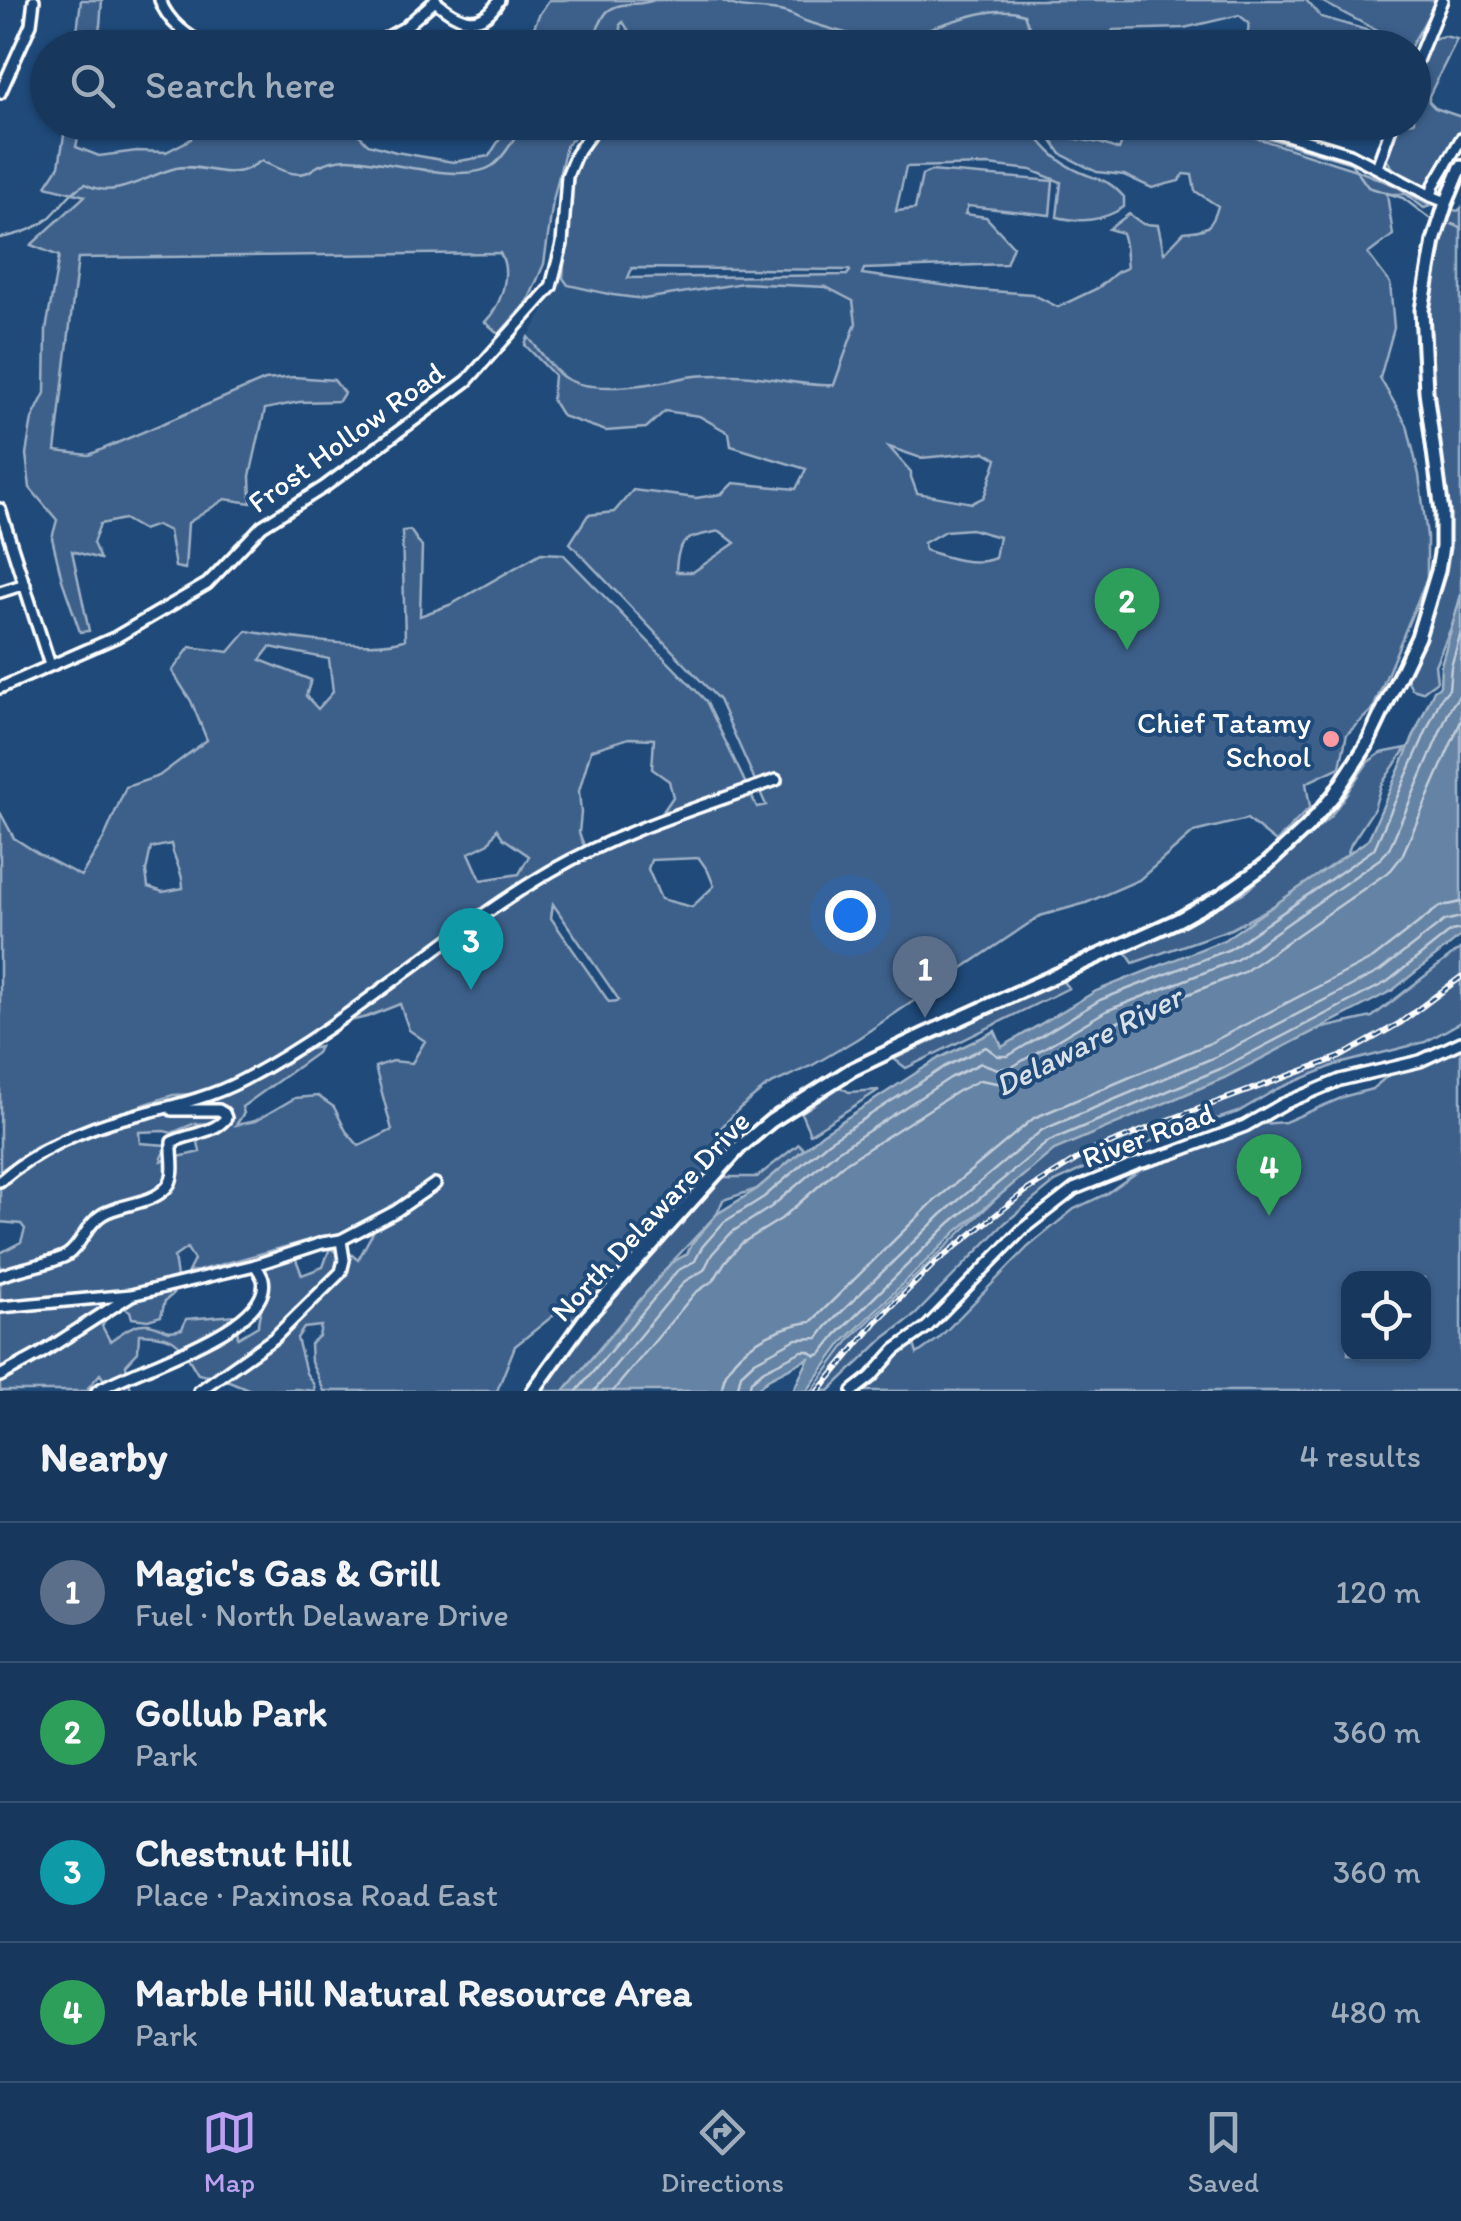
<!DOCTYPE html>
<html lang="en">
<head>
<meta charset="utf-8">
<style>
  body { margin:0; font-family:Itim,sans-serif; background:#244365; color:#f1f3f6 }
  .controls { position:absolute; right:30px; bottom:30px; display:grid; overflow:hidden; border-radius:20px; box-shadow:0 2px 8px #0004 }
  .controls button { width:90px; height:90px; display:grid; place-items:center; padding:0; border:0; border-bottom:2px solid #365272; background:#17385c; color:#f1f3f6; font:50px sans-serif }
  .you { position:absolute; left:850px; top:915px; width:35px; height:35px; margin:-25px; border:8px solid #fff; border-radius:50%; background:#1a73e8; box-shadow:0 0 0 15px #1a73e833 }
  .badge { display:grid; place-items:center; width:65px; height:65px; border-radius:50%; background:#bca0f2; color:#fff; font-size:32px; font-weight:700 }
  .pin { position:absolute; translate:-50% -82px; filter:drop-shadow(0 2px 5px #0008) }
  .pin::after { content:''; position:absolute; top:52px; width:35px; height:30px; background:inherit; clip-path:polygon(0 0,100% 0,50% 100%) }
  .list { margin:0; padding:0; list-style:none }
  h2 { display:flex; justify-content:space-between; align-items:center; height:130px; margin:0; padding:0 40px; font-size:42px }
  h2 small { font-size:32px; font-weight:400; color:#9eacbb }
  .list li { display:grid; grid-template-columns:65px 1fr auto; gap:30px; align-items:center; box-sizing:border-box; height:140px; padding:0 40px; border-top:2px solid #365272 }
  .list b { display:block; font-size:38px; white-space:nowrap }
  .list p { margin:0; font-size:32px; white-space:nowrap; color:#9eacbb }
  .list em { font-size:32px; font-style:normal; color:#9eacbb }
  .icon { flex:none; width:55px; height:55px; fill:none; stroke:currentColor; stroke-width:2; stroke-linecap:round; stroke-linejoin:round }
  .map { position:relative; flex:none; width:1461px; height:1391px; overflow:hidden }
  .search { position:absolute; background:#17385c; box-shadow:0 2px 8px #0004; left:30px; right:30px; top:30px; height:110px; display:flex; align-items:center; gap:25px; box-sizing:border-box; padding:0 35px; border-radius:55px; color:#9eacbb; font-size:38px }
  .sheet { height:690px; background:#17385c }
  nav { display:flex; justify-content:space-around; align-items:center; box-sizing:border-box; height:140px; border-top:2px solid #365272; background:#17385c; font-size:28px; color:#9eacbb }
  nav a { display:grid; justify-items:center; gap:5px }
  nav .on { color:#bca0f2 }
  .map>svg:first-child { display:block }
  .built { fill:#2e5683 }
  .green { fill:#3c618b; stroke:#9eb0c5; stroke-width:2.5; fill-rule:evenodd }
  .water { fill:#6583a4; stroke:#a3b5c8; stroke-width:2.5 }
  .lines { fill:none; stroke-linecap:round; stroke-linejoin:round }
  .shore { stroke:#c1cddb; stroke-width:2.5 }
  .stream { stroke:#a3b5c8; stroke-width:2.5 }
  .minor-casing { stroke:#fff; stroke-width:16 }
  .major-casing { stroke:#fff; stroke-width:19 }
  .minor { stroke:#1f4a7a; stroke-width:9 }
  .major { stroke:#1f4a7a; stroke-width:11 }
  .rail-casing { stroke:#fff; stroke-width:6 }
  .rail { stroke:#1f4a7a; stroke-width:2.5; stroke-dasharray:8; stroke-linecap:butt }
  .poi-dot { fill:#ff9aa2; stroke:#1f4a7a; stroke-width:4 }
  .labels { text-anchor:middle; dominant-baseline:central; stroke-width:8; stroke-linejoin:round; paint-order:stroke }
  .street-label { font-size:30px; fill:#fff; stroke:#1f4a7a }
  .poi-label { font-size:30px; fill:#fff; stroke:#1f4a7a; text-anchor:end }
  .water-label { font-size:32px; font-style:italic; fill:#d8e0e8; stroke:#1f4a7a }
</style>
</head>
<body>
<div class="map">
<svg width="1461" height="1391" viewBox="0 0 1461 1391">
  <rect width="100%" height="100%" fill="#1f4a7a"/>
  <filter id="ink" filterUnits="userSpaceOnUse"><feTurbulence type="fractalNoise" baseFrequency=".01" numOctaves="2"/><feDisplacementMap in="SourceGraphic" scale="20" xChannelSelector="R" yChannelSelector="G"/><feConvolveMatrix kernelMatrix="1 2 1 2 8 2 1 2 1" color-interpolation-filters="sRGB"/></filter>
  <g filter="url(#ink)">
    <!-- built -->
    <polygon class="built" points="563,278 568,285 613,295 644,299 743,283 826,287 853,301 856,323 834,385 814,386 740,375 690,377 675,381 632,385 589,386 564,378 528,337"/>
    <!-- green -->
    <g class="green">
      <polygon points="81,0 102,0 100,26 95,47 75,47"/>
      <polygon points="549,0 1306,0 1321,17 1373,32 1395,47 1246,47 1249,23 1239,15 1184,28 1113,30 1105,42 1105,48 1069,47 1072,34 1062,32 1047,41 1014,33 965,31 909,38 867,47 787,48 724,44 713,48 632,47 629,31 623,22 620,25 623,37 580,47 526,47 539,15"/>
      <polygon points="1319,0 1437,0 1410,48"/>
      <path d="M1444,36L1457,39L1429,96V102L1435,108L1461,117V133L1429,187C1413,186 1393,172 1385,157L1399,123L1414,122V86L1432,39Z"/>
      <path d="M66,123H81L76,147L99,156L137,151L166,152L191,139L192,123H369L356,132L368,144L396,152L453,162L489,156L503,134L506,123H587L566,146L553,201L544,264L528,301L499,334L485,322C501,306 512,273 500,253L78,258L55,451L89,455L265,380L294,377L334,380L344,393L339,401L299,402L265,409L250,476L251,503L225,499L188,523L185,569L175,567L169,531L157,525L143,530L124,519L100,524L93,543L100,559L72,551L89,631L80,632L62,580L52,538L57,520L30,488L26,454L32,419L45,393L46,330L59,256L31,245L85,196L46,186L59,166Z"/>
      <path d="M609,123H1034L1024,138L1035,134C1047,151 1061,164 1080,172C1102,182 1106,177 1124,197V207C1102,221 1082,223 1057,217L1061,182L1031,170L988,165L906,167L896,211L915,209L922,175L931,171L1053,181L1050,215L968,206L965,214L986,217L1013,246L1006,264L864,269L862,274L978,290L1032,294L1058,307L1098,288L1117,272L1127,268C1125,255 1127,246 1122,233L1109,229L1129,214L1143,224L1158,225L1164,253L1184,232C1206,230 1212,229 1218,206L1195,191L1192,175L1184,174L1179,181L1152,188L1124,175L1097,172L1061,154L1043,128L1045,127L1061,136L1100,143L1119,150L1127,129L1122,123H1210L1359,171L1394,185L1430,206L1424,208L1406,194H1387L1393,235L1368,254L1390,283L1394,328L1380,378L1407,425L1419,475L1427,536V578L1373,709L1347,734L1340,767L1306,783L1310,807L1276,842L1247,819L1194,832L1139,880L1086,903L1040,916L857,1039L813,1065L767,1086L740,1108L716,1133L730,1151L698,1182L673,1215L576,1320L559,1311L515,1346L497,1391H324L311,1362L310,1344L319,1336L321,1326L304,1328L297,1338L306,1373L314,1385L315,1391L296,1389L253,1391L229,1381L198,1374C178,1342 179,1335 139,1334L138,1352L126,1365L131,1390L112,1391L100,1374L88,1388L91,1391H0V1253L21,1242L25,1229L21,1224L0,1222V1185L29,1164L102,1128L206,1097L249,1082L309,1049L320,1047L317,1053L242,1107L244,1113L236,1125L255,1121L295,1098L318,1096L334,1107L346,1131L359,1146L392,1130L375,1067L392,1061L412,1063L425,1041L409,1030L400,1004L367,1017L341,1023L234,1080L195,1094L173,1095L86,1124L36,1146L0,1171V812L14,838L39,854L81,876L104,838L126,787L159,776L207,740L191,701L172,671L190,647L229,652L247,631C281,637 377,652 405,639L402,531L410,530L422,547L420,616L452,604L541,553L563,554L706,701L757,807L766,805L719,700L570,543L588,515L614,512L633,490L696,498L722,494L733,483L796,489L806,469L731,446L729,433L699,416L665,411L646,428L606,431L562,416L552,400L554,375L525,345L528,337C538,348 553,371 565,378C593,395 656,384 687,377C702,374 719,375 734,375C767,375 799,387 834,385L856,323L853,301L826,287L743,283L644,299L613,295L568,285L563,278C566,242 565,202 577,167C582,151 598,135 609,123ZM632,268L849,270L850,271L847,275L628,278ZM889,447L921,458L985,452L997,459L984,497L972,503L917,493L911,477V472ZM971,529L999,537L995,558C975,567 945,557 925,550L924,543L945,531ZM720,531L735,543L693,572H676C677,536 688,538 720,531ZM270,647L329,659L333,692L318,709L306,696L311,680L260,660ZM629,738L654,739L652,769L669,781L673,797L660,816L658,827L588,855L579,833L581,813L579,791L591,750ZM497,829L503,838L529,856L519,874L481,880L469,853L489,843ZM171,844C174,861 183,870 183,888L163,892L148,887L146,871L151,848ZM699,858L708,871L714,886L692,907L661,899L648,869L651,860ZM553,904L619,1000L618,1001L609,1002L551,918ZM212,1123L198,1142L200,1152L161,1161L166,1145L140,1143L139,1132L164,1131L172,1133L193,1124ZM361,1226L373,1232L358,1260L346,1250L340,1255L330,1248L323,1267L302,1275L294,1254L264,1266C265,1271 267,1277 267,1283C267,1299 258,1311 258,1326L238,1338L236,1315L186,1319L182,1329C162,1334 166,1327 149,1324C134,1322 122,1333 110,1341L102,1326L114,1303L130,1311L132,1318L148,1320L161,1316L165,1301L173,1294L177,1277L174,1257L187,1248L194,1260L188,1272L198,1271L324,1236H340Z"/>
      <path d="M1461,208V595L1453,623L1435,665L1437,681L1422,692L1412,689L1407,679C1427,630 1449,580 1450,526C1450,485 1435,446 1430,406C1421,339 1434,274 1449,209L1458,211Z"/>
      <polygon points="1406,748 1381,785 1374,809 1351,844 1343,865 1311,886 1231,929 1133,963 1125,951 1172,930 1245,892 1331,816 1368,762 1381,753"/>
      <polygon points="1461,948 1461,1022 1425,1042 1335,1065 1277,1089 1238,1112 1116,1153 1055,1182 1005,1223 915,1315 884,1338 829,1391 812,1391 850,1339 1032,1164 1088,1126 1288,1036 1372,1017"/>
      <polygon points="1061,980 1069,988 906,1068 894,1059"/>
      <path d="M1461,1048V1391H862C881,1377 894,1356 914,1344L917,1354L938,1339L1028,1247L1074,1209L1106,1194L1146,1166L1234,1137L1261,1124L1285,1122L1346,1096L1372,1089L1390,1074L1425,1065ZM1348,1278H1424V1354H1348Z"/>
      <polygon points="840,1087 849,1092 879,1090 810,1134 801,1113"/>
      <polygon points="799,1144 804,1149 757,1189 723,1200 717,1214 671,1263 564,1391 541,1391 589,1323 635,1275 721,1177 757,1177"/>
    </g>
    <!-- water -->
    <polygon class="water" points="1461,595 1461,936 1393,990 1224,1078 1054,1150 957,1231 843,1342 807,1391 793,1391 809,1358 768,1379 755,1391 739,1391 733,1388 728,1391 564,1391 671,1263 687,1254 693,1242 717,1214 757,1189 822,1134 939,1058 995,1031 1002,1047 1096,991 1224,940 1368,840 1434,690 1440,686 1441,665"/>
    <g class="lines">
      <!-- shore -->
      <g class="shore">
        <polyline points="577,1391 677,1271 695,1261 702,1247 724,1222 764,1197 828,1142 944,1067 986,1047 998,1056 1008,1056 1100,1000 1230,949 1374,849 1441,698 1449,689 1451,667 1461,632"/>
        <polyline points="594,1391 685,1281 704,1270 712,1254 732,1232 771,1207 836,1152 950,1078 981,1063 998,1069 1012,1067 1106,1011 1236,960 1381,858 1389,849 1451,707 1461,693"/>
        <polyline points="613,1391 695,1293 714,1280 725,1262 742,1243 781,1219 844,1164 958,1091 980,1080 1003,1084 1018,1081 1113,1024 1244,972 1391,870 1402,856 1461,721"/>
        <path d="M722,1391C723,1352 776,1326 811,1322L932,1203L1034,1118L1208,1044L1373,958L1439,907L1461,902"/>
        <polyline points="737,1391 741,1374 755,1361 796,1339 818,1338 827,1326 942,1214 1042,1130 1215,1057 1380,971 1444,921 1461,917"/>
        <polyline points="749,1391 751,1381 764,1370 802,1351 809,1351 816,1356 821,1354 836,1335 950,1223 1049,1141 1220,1069 1387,982 1451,931 1461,929"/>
      </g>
      <!-- stream -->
      <g class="stream">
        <path d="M720,0C745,13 764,6 787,13C794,15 801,20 808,22C835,30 862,40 890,38C929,34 988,0 1024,14L1034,40"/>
        <path d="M565,48L576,32H595C600,26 602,17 607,12C620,0 640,7 654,0"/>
        <polyline points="1214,122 1351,163 1368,187 1403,198 1429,218"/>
        <polyline points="1452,224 1461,228"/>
        <path d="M0,238C17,235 34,230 48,219C62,207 67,193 85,184C116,201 146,175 176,168C199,163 226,179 247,169C252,167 256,164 261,161C275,166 290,177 305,173C310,172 314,168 318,166C327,162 339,159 348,159C384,159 463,185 492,166C502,160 518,134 523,122"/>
      </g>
      <!-- minor casing -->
      <g class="minor-casing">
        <g id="minor">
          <path d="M160,0C168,23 189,37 210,48"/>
          <path d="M435,1C457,20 481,32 499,0"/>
          <polyline points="368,48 404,28 436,0"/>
          <path d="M904,48C952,39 998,30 1045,48"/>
          <polyline points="1414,68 1442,0"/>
          <polyline points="0,93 31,24 34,0"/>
          <polyline points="1244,122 1350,154 1431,196 1446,202"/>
          <polyline points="1377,167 1393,122"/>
          <polyline points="1431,196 1434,185 1461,139"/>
          <polyline points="0,509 50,665"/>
          <polyline points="0,592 25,584"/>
          <polyline points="0,688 116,637 207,584 262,526 324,487 467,381 551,287 562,244 567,176 576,154 599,122"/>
          <path d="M0,1181C34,1151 84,1128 128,1117C167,1107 208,1099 243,1080C353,1022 444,934 551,871C620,831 700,807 776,780"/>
          <path d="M0,1276C16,1269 55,1263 67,1255C82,1245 86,1224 103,1214C122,1203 151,1205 167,1187C177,1176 171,1156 172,1142C188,1134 215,1133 226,1118L224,1113L219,1110H172"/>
          <polyline points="0,1307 131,1295 255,1265 322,1243 341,1240 396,1211 435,1184"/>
          <polyline points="0,1376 40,1354 130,1296"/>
          <path d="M97,1391C128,1370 274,1330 263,1279C261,1274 258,1269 255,1265"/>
          <polyline points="199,1391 274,1338 341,1272 344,1260 341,1240"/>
          <polyline points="853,1391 871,1377 895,1350 927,1327 1024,1228 1074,1189 1136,1164 1173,1153 1245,1126 1283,1104 1340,1080 1420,1061 1461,1042"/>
        </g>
      </g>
      <!-- major casing -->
      <g class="major-casing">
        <polyline id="major" points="533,1391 584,1320 740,1147 771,1121 851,1070 924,1035 1178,920 1221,896 1267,864 1307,827 1334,795 1366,746 1418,637 1438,571 1442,547 1442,512 1426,391 1422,310 1434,241 1445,206 1461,167"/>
      </g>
      <!-- minor -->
      <use href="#minor" class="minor"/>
      <!-- major -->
      <use href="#major" class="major"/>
      <!-- rail casing -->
      <g class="rail-casing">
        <polyline id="rail" points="819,1391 876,1322 935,1263 1026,1191 1087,1153 1174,1118 1340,1057 1400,1023 1461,977"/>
      </g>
      <!-- rail -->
      <use href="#rail" class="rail"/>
    </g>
  </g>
  <!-- markers -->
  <circle class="poi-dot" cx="1331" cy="739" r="10"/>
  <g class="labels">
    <!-- street labels -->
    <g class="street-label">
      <text transform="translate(346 437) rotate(-36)">Frost Hollow Road</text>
      <text transform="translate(1148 1135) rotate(-20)">River Road</text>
      <text transform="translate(650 1216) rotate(-47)">North Delaware Drive</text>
    </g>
    <!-- poi labels -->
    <g class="poi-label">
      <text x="1311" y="722">Chief Tatamy<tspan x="1311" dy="34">School</tspan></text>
    </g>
    <!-- water labels -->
    <g class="water-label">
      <text transform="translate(1088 1041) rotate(-27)">Delaware River</text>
    </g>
  </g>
</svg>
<div class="controls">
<button><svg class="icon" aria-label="locate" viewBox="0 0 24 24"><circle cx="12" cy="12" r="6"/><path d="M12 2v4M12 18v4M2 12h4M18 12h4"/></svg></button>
</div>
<div class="you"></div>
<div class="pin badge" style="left:925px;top:1018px;background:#5c6f8a">1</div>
<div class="pin badge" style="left:1127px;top:650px;background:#2e9e5b">2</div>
<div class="pin badge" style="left:471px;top:990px;background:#0f9aa8">3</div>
<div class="pin badge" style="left:1269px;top:1216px;background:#2e9e5b">4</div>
<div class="search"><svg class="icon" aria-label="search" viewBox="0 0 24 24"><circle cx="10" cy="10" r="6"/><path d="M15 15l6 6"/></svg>Search here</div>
</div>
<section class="sheet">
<h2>Nearby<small>4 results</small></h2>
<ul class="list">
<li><span class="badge" style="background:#5c6f8a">1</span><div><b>Magic's Gas &amp; Grill</b><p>Fuel · North Delaware Drive</p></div><em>120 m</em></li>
<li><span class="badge" style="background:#2e9e5b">2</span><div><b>Gollub Park</b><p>Park</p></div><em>360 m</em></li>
<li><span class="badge" style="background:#0f9aa8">3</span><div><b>Chestnut Hill</b><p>Place · Paxinosa Road East</p></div><em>360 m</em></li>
<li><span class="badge" style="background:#2e9e5b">4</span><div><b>Marble Hill Natural Resource Area</b><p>Park</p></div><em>480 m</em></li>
</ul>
</section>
<nav>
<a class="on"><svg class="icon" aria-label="map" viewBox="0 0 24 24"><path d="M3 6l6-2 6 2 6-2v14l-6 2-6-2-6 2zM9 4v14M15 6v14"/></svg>Map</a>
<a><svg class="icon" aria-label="directions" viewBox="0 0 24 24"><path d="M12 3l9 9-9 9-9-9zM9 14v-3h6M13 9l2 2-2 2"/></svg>Directions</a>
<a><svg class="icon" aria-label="saved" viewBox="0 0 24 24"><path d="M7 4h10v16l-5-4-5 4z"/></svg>Saved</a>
</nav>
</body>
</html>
